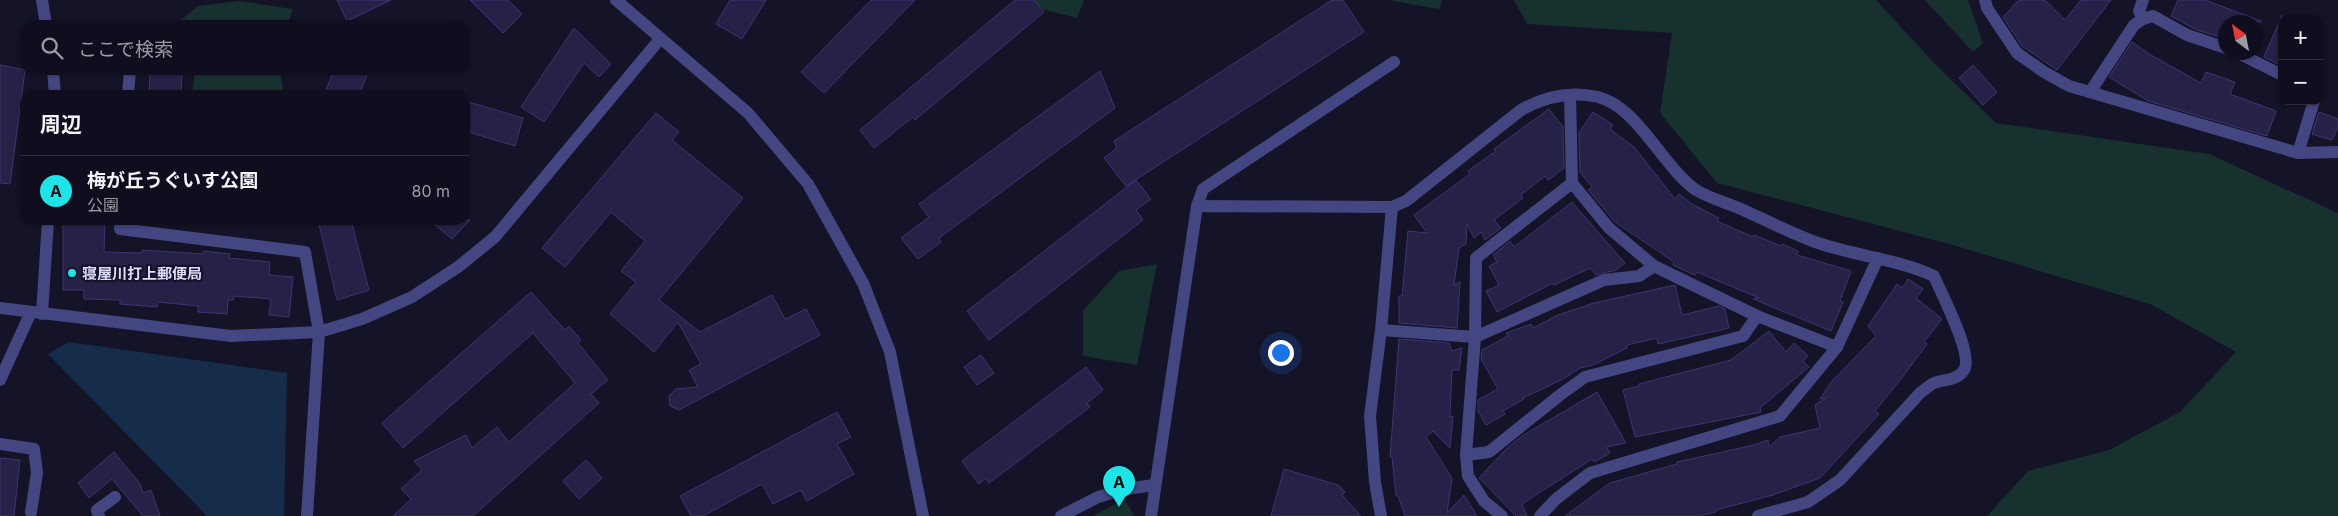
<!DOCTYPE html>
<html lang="ja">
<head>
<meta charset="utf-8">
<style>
  body { margin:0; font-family:Inter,"Noto Sans JP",sans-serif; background:#1e1c2b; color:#f1f3f6 }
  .controls { position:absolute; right:15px; top:15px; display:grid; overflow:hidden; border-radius:10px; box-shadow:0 1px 4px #0004 }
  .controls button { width:45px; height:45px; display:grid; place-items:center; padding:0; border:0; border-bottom:1px solid #302e3c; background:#100e1e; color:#f1f3f6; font:25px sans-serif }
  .compass { position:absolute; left:2218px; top:15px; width:45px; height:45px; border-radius:50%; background:#100e1e; box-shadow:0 1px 4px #0004; rotate:328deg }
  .you { position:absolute; left:1280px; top:352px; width:18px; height:18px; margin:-12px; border:4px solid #fff; border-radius:50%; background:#1a73e8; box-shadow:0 0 0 8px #1a73e833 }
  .badge { display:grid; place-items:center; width:32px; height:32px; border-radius:50%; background:#1ee3e7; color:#111; font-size:16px; font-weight:700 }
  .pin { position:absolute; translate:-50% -41px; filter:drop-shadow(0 1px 2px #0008) }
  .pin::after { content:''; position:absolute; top:26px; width:18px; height:15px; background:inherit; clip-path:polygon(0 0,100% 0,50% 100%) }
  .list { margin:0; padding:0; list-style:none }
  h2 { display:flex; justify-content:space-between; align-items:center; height:65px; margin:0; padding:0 20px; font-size:21px }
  h2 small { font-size:16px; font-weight:400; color:#9c9ca4 }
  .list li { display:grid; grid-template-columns:32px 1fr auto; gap:15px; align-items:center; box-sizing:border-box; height:70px; padding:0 20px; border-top:1px solid #302e3c }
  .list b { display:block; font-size:19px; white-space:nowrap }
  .list p { margin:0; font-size:16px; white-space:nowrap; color:#9c9ca4 }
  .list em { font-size:16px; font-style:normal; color:#9c9ca4 }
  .icon { flex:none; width:28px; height:28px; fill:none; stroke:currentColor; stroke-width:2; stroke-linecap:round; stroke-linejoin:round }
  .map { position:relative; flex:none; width:2338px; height:516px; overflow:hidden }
  .search { position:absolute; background:#100e1e; box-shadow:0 1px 4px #0004; left:20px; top:20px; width:450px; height:55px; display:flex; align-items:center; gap:12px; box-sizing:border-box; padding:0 18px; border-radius:15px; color:#9c9ca4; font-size:19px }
  .panel { position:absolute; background:#100e1e; box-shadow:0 1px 4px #0004; left:20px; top:90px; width:450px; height:135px; border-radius:15px }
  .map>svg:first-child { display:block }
  .green { fill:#17312e }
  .water { fill:#152d4a }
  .building { fill:#262147; stroke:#3c3670 }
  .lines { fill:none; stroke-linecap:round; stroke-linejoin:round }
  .minor { stroke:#434681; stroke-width:12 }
  .poi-dot { fill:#1ee3e7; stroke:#151328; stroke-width:2 }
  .labels { text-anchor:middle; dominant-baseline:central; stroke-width:4.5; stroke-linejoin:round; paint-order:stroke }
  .poi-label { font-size:15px; font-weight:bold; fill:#deddfb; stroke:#151328; text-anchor:start }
</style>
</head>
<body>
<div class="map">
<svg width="2338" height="516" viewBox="0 0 2338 516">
  <rect width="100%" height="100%" fill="#151328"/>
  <!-- green -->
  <g class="green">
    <polygon points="1023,0 1084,0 1077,18 1030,6"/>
    <polygon points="1388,0 1442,0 1439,9"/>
    <polygon points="1514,0 1876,0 1936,65 1996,123 2209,154 2338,213 2338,516 1987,516 2028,471 2109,450 2180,412 2236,352 2150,304 1953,245 1717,183 1660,113 1672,33 1527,24"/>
    <polygon points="1925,0 1968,0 1983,43 1973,52"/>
    <polygon points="239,1 293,9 287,25 175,25 198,6"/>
    <polygon points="195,70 280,70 284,95 192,95"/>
    <polygon points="1157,264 1137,365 1083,356 1083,311 1119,271"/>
    <polygon points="1125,499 1134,516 1093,516"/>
  </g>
  <!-- water -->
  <polygon class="water" points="69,342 287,373 284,516 207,516 48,354"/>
  <!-- building -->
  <g class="building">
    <polygon points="337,0 391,0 347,21"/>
    <polygon points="470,0 508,0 522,14 503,33"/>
    <polygon points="730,0 766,0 742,39 716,24"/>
    <polygon points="871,0 915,0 824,93 801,72"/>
    <polygon points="1015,0 1034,0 1044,12 915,120 913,117 874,148 860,130"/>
    <polygon points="1332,0 1343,0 1364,32 1126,186 1104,158 1117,148 1114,141"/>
    <polygon points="2019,0 2045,0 2065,20 2081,0 2111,0 2057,70 2022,46 2003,17"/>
    <polygon points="2178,0 2205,0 2261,21 2261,22 2226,22 2226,39 2197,30 2171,16"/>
    <polygon points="2282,15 2282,66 2264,57"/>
    <polygon points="574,28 611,64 599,77 584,63 544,122 521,107"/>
    <polygon points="2132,42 2149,54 2201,83 2206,72 2235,82 2230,94 2276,111 2267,136 2148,101 2109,77"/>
    <polygon points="0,65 25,70 10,184 0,183"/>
    <polygon points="1973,65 1997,92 1983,105 1959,78"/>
    <polygon points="150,70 182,70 181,95 149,95"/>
    <polygon points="334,70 369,70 359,95 324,95"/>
    <polygon points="1100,71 1115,108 939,238 941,242 918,259 901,238 929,217 919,204"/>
    <polygon points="465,101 523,118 515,146 465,131"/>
    <polygon points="1549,109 1563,127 1564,168 1548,180 1545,176 1521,195 1523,198 1494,220 1501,228 1485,240 1481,232 1474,238 1467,224 1466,244 1459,248 1454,285 1460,282 1457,328 1399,323 1399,296 1402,296 1408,231 1427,233 1414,215 1470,174 1468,171 1496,151 1494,149"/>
    <polygon points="1593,112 1613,125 1610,129 1634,147 1675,199 1679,194 1692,204 1719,218 1717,221 1753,237 1754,235 1781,246 1782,244 1798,251 1797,255 1851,271 1840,301 1843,302 1831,331 1753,299 1759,298 1697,272 1695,275 1673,265 1674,262 1615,222 1588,190 1592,187 1580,172 1579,133"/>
    <polygon points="2319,112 2338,119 2338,128 2332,140 2312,134"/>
    <polygon points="656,113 679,132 672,140 743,198 659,300 700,332 772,295 785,319 806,309 820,335 679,410 670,406 669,396 676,389 698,387 689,370 701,364 678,322 654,352 610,314 636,282 621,271 645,241 611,212 565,267 542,248"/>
    <polygon points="1136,180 1151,199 1136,210 1143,220 989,340 967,311"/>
    <polygon points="1572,202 1625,263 1616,270 1596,275 1590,268 1554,285 1553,283 1497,312 1486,291 1499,285 1489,266 1497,262 1493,255 1510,241 1514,247"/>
    <polygon points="63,220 105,220 104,252 142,253 142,250 203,254 204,251 230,254 229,258 270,262 269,275 293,277 289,317 269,315 271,299 234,296 233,300 228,300 227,314 198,312 198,306 158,302 157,307 120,304 120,300 84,299 84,290 63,290"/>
    <polygon points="318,220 351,220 369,290 337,300"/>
    <polygon points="429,220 470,220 452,239"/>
    <polygon points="1908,279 1923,289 1916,298 1942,319 1924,342 1927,344 1904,375 1875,411 1879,414 1820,478 1773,495 1716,510 1716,512 1699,516 1565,516 1610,483 1677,464 1677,462 1754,445 1768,440 1769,447 1780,437 1820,428 1815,405 1826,398 1820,399 1832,381 1876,336 1868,326 1897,284 1902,288"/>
    <polygon points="1675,285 1682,315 1719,306 1725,309 1729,328 1658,344 1657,338 1627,345 1627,348 1593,365 1580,368 1563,379 1523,398 1524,399 1503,411 1505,414 1486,425 1478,411 1478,400 1498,389 1481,359 1482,350 1508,336 1506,333 1531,324 1533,328 1558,315 1594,303"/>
    <polygon points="531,292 565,330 569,326 581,340 578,343 608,380 591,394 599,403 473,516 393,516 411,499 401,489 422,470 414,461 466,435 472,448 497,427 509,442 575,383 533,333 403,448 382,423"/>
    <polygon points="1769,331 1786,352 1794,343 1808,356 1803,361 1809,367 1760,408 1761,412 1635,437 1623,390 1639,386 1639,384 1731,360"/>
    <polygon points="1399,339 1449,343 1452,351 1462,348 1459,370 1452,370 1450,417 1453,416 1450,448 1433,431 1426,437 1452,478 1447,513 1464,495 1477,516 1405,516 1398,496 1396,496 1392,457 1390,457"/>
    <polygon points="981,355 994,373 977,385 964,367"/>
    <polygon points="1086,367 1103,390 1087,403 1090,407 989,483 986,478 979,484 962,461"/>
    <polygon points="1597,392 1626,443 1606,447 1610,453 1594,462 1592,459 1522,504 1527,516 1516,516 1479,478 1506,449 1522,436"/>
    <polygon points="837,412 851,437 837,444 854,474 807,501 801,490 773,504 762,484 703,516 691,516 680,496"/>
    <polygon points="114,452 140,484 143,493 151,490 160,516 143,516 112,479 89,498 78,483"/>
    <polygon points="0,458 20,460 14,516 0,516"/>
    <polygon points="586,460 602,478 579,499 563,481"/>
    <polygon points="1284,469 1338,485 1345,492 1342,495 1361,516 1271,516"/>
  </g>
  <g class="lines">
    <!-- minor -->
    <g class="minor">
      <polyline points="42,0 46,25"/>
      <polyline points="616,0 748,113 808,184 863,283 890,352 923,516"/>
      <polyline points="1985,0 1987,8 2017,53 2044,72 2069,86 2298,153 2338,152"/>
      <polyline points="2143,19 2139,11 2143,0"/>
      <polyline points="2236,52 2282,75"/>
      <polyline points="53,70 55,95"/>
      <polyline points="2090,92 2134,25 2143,19 2153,16 2187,35 2226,48"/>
      <polyline points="128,95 130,70"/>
      <polyline points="1570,95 1572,183 1609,228 1654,266 1757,316 1837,347"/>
      <polyline points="2298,153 2314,101"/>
      <polyline points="1197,206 1203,189 1394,62"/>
      <polyline points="121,220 120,229 305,252 319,332 307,516"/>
      <polyline points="0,308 231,336 319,332 362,319 412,297 458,267 495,237 660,39"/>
      <polyline points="42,314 48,220"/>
      <polyline points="1381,330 1475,337 1604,280 1639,276 1654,266"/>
      <polyline points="0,380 31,312"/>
      <polyline points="0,444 34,449 37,473 31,512"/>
      <polyline points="1466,455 1489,452 1560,395 1585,377 1743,336 1757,316"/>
      <polyline points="99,516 97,510 115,497"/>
      <polyline points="1061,516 1098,497 1126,489 1154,485"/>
      <path d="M1151,516L1197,206L1392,207L1406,201L1521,110C1544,97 1571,91 1598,97C1638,107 1662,166 1696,190C1709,198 1727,203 1741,209C1766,220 1792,234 1818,243C1856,256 1897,259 1934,276C1941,293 1974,355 1964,370C1957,381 1944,379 1934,383C1929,385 1925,390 1921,392L1840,480L1808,502L1758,516"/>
      <polyline points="1381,516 1375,482 1370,416 1381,330 1392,207"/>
      <polyline points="1502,516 1484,501 1468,476 1466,455 1475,337 1476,258 1572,183"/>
      <polyline points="1540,516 1556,499 1590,473 1780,416 1837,347 1878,258"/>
    </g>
  </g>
  <!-- markers -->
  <circle class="poi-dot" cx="72" cy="273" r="5"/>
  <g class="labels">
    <!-- poi labels -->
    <g class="poi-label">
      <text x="82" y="273">寝屋川打上郵便局</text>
    </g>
  </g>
</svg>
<div class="controls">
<button>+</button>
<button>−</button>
</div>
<svg class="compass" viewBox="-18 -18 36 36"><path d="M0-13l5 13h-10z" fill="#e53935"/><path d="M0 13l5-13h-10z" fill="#9c9ca4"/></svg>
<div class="you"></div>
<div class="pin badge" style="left:1119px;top:507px">A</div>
<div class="search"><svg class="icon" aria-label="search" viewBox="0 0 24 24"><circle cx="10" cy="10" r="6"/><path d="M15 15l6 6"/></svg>ここで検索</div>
<section class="panel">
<h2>周辺<small></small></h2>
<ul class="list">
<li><span class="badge">A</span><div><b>梅が丘うぐいす公園</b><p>公園</p></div><em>80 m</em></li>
</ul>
</section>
</div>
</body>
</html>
